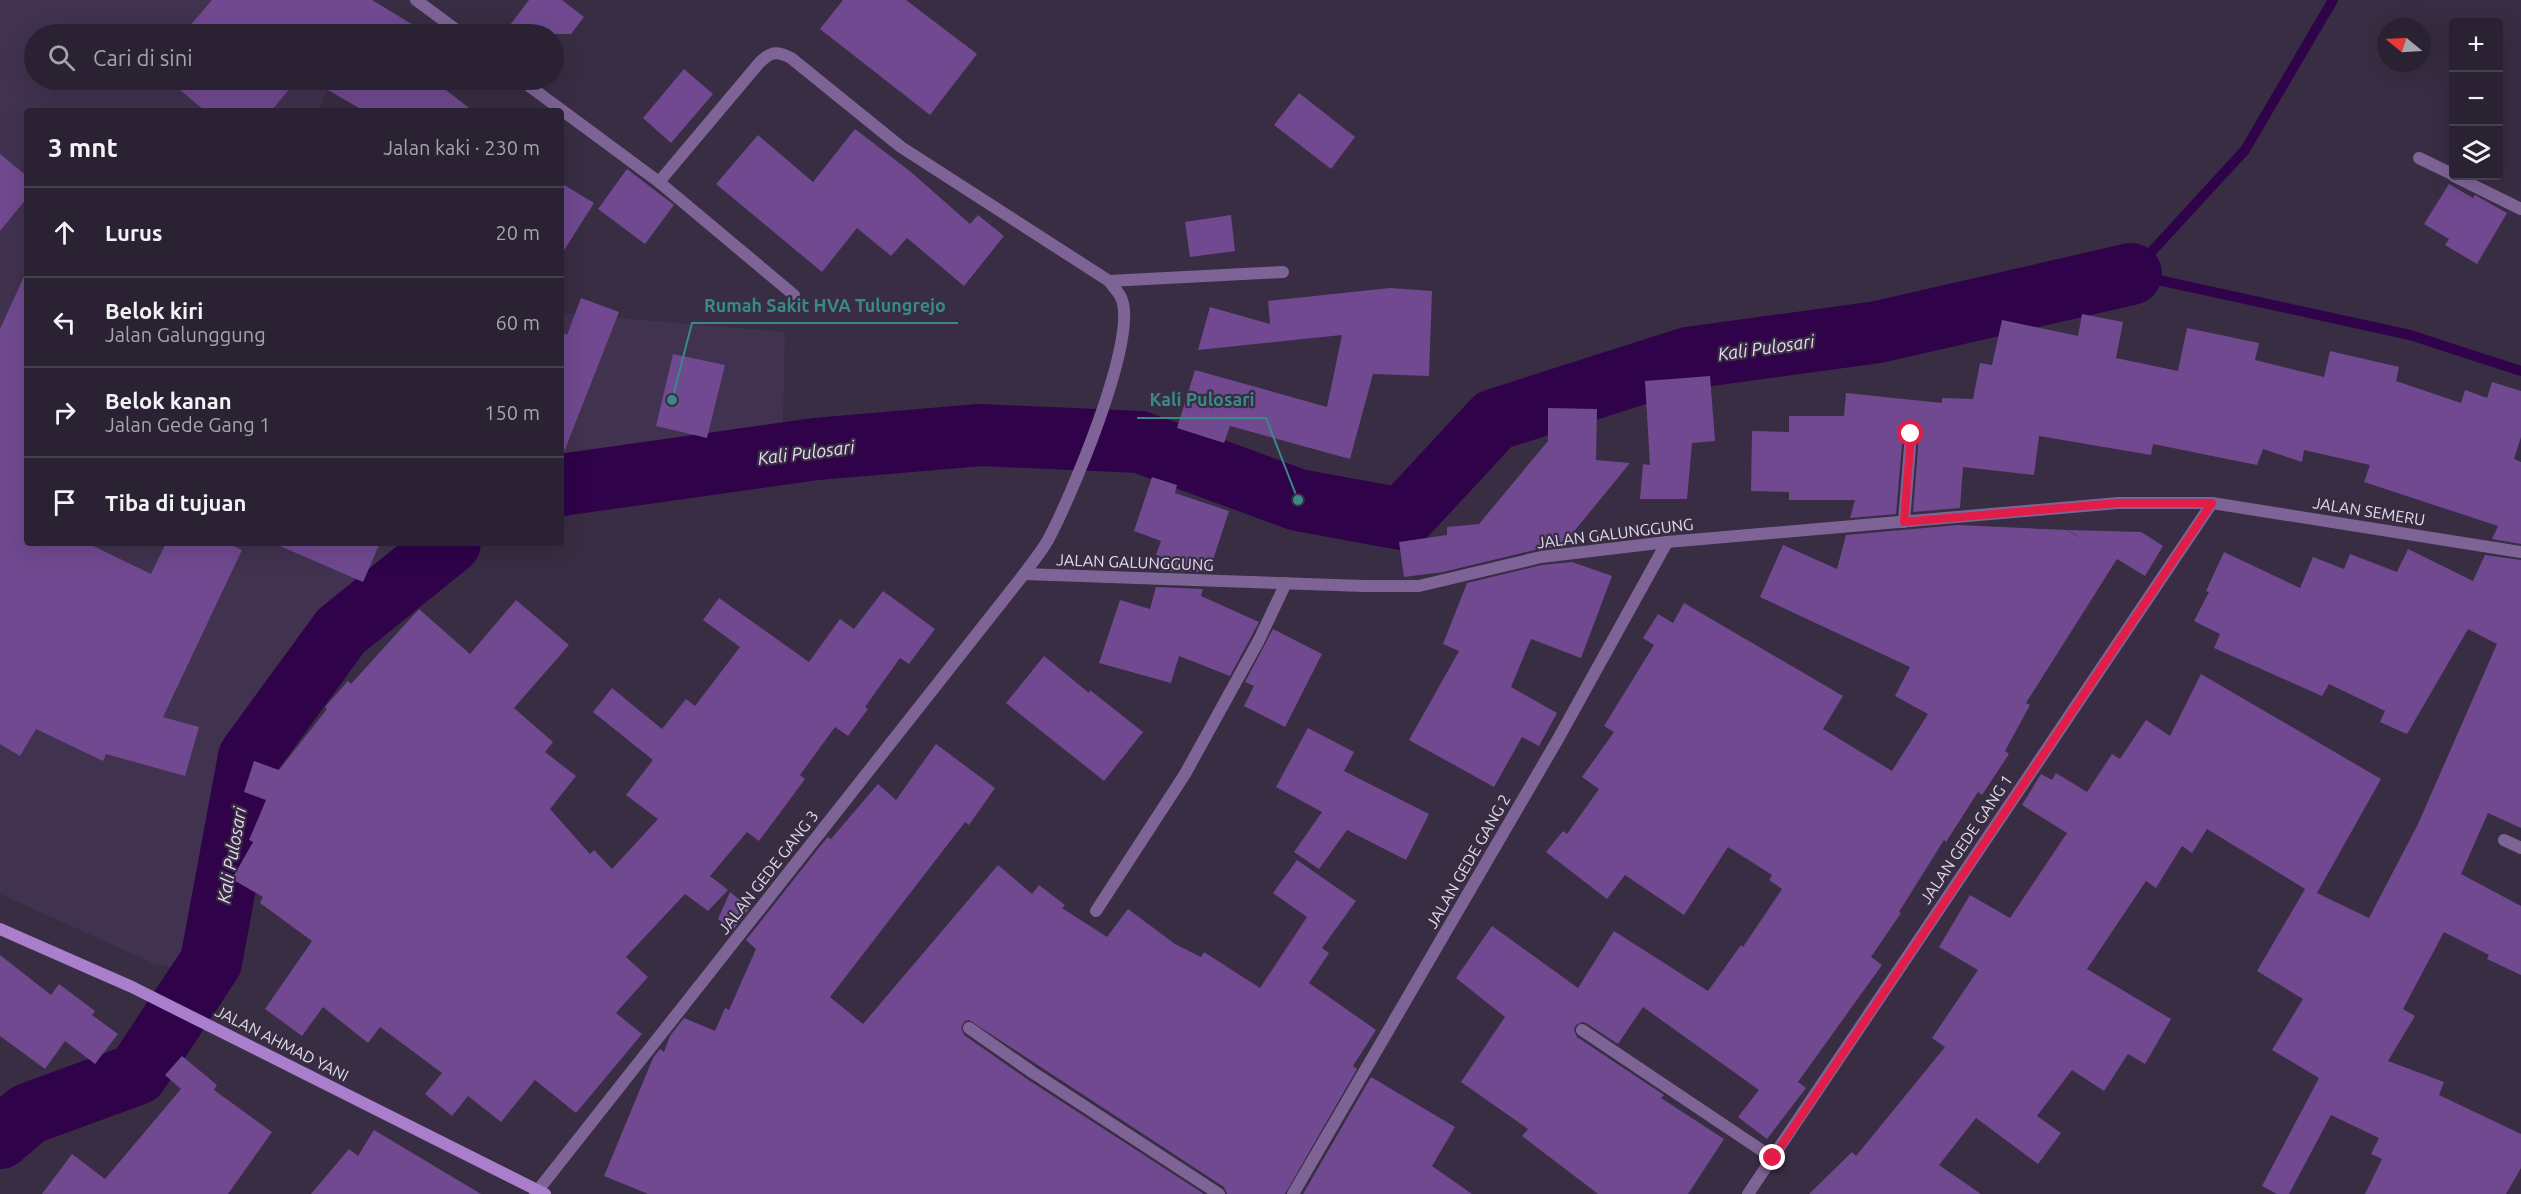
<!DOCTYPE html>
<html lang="id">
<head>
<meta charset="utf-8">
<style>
  body { margin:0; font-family:Ubuntu,sans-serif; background:#362f3e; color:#f1f3f6 }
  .controls { position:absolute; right:18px; top:18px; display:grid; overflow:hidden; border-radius:6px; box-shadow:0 6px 24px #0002 }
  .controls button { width:54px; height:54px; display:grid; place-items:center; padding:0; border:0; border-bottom:2px solid #463f4d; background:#2a2232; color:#f1f3f6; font:30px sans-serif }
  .compass { position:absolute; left:2377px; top:18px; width:54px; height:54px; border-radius:50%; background:#2a2232; box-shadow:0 6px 24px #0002; rotate:288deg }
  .stop { position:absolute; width:18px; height:18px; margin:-14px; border:4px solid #e11d48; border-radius:50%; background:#fff }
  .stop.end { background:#e11d48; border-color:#fff; box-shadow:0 2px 6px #0008 }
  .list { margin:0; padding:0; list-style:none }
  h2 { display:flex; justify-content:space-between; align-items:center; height:78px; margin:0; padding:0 24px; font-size:26px }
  h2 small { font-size:20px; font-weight:400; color:#a5a4ac }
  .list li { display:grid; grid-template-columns:39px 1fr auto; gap:18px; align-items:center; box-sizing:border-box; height:90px; padding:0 24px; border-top:2px solid #463f4d }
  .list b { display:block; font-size:22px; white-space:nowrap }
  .list p { margin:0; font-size:20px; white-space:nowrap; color:#a5a4ac }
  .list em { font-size:20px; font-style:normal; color:#a5a4ac }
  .icon { flex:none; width:33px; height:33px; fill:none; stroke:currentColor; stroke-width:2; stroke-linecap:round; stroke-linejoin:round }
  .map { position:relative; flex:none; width:2521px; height:1194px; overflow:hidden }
  .search { position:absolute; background:#2a2232; box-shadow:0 6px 24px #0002; left:24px; top:24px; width:540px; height:66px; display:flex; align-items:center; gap:15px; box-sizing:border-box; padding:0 21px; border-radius:33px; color:#a5a4ac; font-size:22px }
  .panel { position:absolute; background:#2a2232; box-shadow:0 6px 24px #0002; left:24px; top:108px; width:540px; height:438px; border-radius:6px }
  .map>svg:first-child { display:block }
  .built { fill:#41324f }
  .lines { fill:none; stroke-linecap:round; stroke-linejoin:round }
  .stream { stroke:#2f0249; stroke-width:10 }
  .river { stroke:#2f0249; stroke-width:62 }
  .building { fill:#704990 }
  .service { stroke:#7e6496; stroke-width:12 }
  .minor { stroke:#7e6496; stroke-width:12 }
  .secondary { stroke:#a97fcd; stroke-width:12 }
  .route { stroke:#e11d48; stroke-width:8 }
  .labels { text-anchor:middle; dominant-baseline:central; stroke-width:4.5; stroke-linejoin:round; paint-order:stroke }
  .street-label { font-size:16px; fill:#e1dae9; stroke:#382d43 }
  .water-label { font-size:18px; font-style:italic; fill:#e6dcf0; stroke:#382d43 }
  .leader { fill:none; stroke:#398a87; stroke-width:2 }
  .callout-dot { fill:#398a87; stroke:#382d43; stroke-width:2 }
  .callout-label { font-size:18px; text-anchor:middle; font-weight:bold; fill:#398a87; stroke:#382d43; stroke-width:4.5; stroke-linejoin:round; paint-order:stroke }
</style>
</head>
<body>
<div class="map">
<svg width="2521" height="1194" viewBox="0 0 2521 1194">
  <rect width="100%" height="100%" fill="#382d43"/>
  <!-- built -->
  <g class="built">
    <polygon points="0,0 265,0 307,34 34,34 34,80 333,80 318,111 27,111 27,543 486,543 239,723 177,968 155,964 0,894"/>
    <polygon points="561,313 785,332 782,468 561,505"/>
  </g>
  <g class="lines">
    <!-- stream -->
    <g class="stream">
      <polyline points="2131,274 2410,335 2521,371"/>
      <polyline points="2131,274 2245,150 2333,0"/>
    </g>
    <!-- river -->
    <g class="river">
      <polyline points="561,485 816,449 980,435 1140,442 1298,500 1402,519 1494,420 1688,358 1878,332 2131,274"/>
      <polyline points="0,1138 28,1114 137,1074 211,962 249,757 341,631 450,543"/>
    </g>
  </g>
  <!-- building -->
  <g class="building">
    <polygon points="212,0 372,0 428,34 183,34"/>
    <polygon points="529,0 562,0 584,17 571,34 503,34"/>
    <polygon points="843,0 906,0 977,54 930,115 820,29"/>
    <polygon points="684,69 713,94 671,143 643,118"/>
    <polygon points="176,80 297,80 271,111 205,111 173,84"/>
    <polygon points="311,80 433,80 473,111 364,111"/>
    <polygon points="1299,93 1355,137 1331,169 1274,125"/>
    <polygon points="855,129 911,172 970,224 978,215 1004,236 964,286 907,238 891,256 857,228 822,272 716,184 758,135 813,182"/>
    <polygon points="0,154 27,176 27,198 0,231"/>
    <polygon points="627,169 674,205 645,244 598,209"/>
    <polygon points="561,183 594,203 561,255"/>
    <polygon points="2449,184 2473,198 2475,195 2507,213 2477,264 2445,245 2449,239 2424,224"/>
    <polygon points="1231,215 1235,251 1190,257 1185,222"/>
    <polygon points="27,270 27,543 87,543 151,574 166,543 227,543 242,550 163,717 199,727 185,776 106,754 103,761 36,729 20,756 0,744 0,329"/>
    <polygon points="1390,288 1432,291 1429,376 1373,374 1350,459 1230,426 1224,443 1177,428 1195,370 1327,407 1342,335 1198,350 1210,307 1270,324 1268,301"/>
    <polygon points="581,298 619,312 562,457 561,332 567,335"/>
    <polygon points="2082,314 2123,322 2116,358 2178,371 2187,328 2259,343 2255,360 2324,377 2330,351 2399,367 2396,381 2461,403 2465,390 2487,398 2492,382 2521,391 2521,437 2514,459 2521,462 2521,544 2492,539 2498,526 2364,482 2370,465 2304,450 2302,462 2263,449 2257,465 2153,444 2151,455 2039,436 2034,475 1963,467 1960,508 1913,512 1919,435 1916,428 1911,426 1905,429 1903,433 1896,514 1850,518 1855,500 1789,500 1789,492 1751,491 1752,431 1789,432 1789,416 1844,416 1846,393 1942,403 1942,398 1973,399 1980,363 1992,365 2002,320 2078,336"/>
    <polygon points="673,354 725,365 707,438 656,426"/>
    <polygon points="1710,376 1715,441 1692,443 1687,499 1640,499 1643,464 1650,465 1645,381"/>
    <polygon points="1548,408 1597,409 1596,460 1630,463 1562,546 1539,549 1443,572 1404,577 1399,542 1447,535 1447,527 1479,524 1548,441"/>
    <polygon points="1152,477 1177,485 1175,493 1229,511 1209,572 1161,571 1165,558 1156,555 1161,541 1134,531"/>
    <polygon points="1958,525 2067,530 2089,543 2068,530 2141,532 2163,546 2145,576 2117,559 2026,703 2030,705 2005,751 2009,754 1982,795 1978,792 1946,842 1944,840 1899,912 1901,913 1871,957 1882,965 1798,1082 1806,1088 1767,1139 1738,1117 1759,1090 1643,1007 1618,1044 1586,1023 1582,1022 1576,1025 1574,1030 1577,1037 1664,1095 1661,1098 1724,1139 1688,1194 1598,1194 1522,1136 1528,1129 1461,1082 1505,1017 1456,978 1492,926 1578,988 1614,931 1708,991 1741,945 1743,947 1782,889 1769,880 1772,875 1728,847 1684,915 1625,875 1607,899 1546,852 1563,831 1567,834 1599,789 1582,777 1614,732 1604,726 1654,645 1643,638 1658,614 1673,623 1684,603 1843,696 1823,729 1892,771 1928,714 1895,696 1910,667 1760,597 1783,545 1837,569 1846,535"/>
    <polygon points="273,543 380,543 363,582"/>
    <polygon points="2408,549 2473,581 2485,555 2521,560 2521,828 2488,813 2461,874 2521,906 2521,975 2487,959 2489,955 2444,932 2403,1009 2415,1016 2388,1061 2444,1082 2439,1095 2521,1134 2521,1168 2506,1194 2365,1194 2382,1159 2371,1154 2379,1138 2331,1115 2289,1194 2277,1194 2262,1186 2319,1078 2272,1050 2303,999 2257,971 2305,889 2207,829 2192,853 2182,846 2156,888 2146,881 2087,969 2171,1019 2145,1064 2128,1054 2104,1091 2072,1070 2037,1116 2061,1133 2038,1164 1976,1118 1939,1165 1981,1194 1809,1194 1852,1152 1856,1156 1945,1047 1932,1038 1978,970 1939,947 1970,895 2010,918 2067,833 2022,805 2041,774 2052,780 2056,773 2087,792 2112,754 2120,759 2146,720 2170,736 2201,674 2381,779 2317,893 2369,918 2418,824 2497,644 2468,629 2407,734 2380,722 2385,711 2329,684 2322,696 2214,648 2220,634 2194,621 2209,592 2206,591 2224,552 2300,588 2313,557 2344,569 2350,554 2397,572"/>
    <polygon points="1572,562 1612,576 1581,658 1531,639 1511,687 1557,713 1539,746 1522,737 1494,787 1409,740 1459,651 1443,644 1467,583 1542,565"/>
    <polygon points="1156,587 1203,589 1201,596 1259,622 1230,676 1179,656 1171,683 1099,663 1120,600 1150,609"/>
    <polygon points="883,591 935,629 909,664 900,658 865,707 868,709 848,736 835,727 800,775 805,779 759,841 747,832 710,876 728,890 708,911 685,894 626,957 648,977 616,1013 642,1034 576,1113 535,1080 501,1122 468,1096 452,1116 425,1094 442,1073 380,1027 368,1043 323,1007 302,1036 265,1009 312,941 260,903 263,897 232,879 253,842 249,840 266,800 244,792 254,761 279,770 327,709 325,707 348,681 351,684 419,609 470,654 516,600 569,645 514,708 553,742 545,752 576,776 550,809 590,854 594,850 612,869 658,819 626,795 653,760 593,712 612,688 662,729 686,699 695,706 740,647 703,620 719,598 809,662 840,619 854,629"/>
    <polygon points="1273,629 1322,654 1285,727 1244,706 1254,686 1245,682"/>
    <polygon points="1044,656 1089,693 1090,690 1143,732 1104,781 1006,703"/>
    <polygon points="1308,728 1354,752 1344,771 1429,814 1406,860 1347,830 1319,869 1294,852 1322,812 1276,787"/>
    <polygon points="936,744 995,788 969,825 965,822 830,997 863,1024 998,865 1032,894 1039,885 1065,905 1062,908 1107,937 1128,909 1175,944 1201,957 1204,952 1260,988 1307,917 1273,893 1297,860 1356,901 1322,948 1329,953 1309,983 1376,1030 1353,1066 1357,1069 1285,1194 1227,1194 1224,1187 969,1020 965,1021 961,1027 964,1035 1027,1079 1204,1194 648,1194 604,1176 653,1058 660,1049 664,1052 670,1036 684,1018 715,1031 725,1008 729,1010 756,949 746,940 821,845 828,837 831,839 878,784 896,800"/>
    <polygon points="730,892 750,908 733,930 718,919"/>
    <polygon points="0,955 51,995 59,984 95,1011 92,1015 118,1034 95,1064 65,1041 45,1069 0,1036"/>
    <polygon points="182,1056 217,1085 214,1090 272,1132 228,1194 42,1194 72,1154 105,1179 181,1089 165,1075"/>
    <polygon points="1371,1077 1455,1127 1432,1166 1472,1194 1303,1194"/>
    <polygon points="374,1130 481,1194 311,1194 349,1149 358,1156"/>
  </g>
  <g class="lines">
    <!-- service -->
    <polyline class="service" points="1109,281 1283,272"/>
    <!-- minor -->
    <g class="minor">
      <polyline points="416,0 462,34"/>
      <path d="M521,80L659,182L760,62C772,51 777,51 791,58L901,147L1109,281C1113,287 1120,293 1122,300C1137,342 1070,499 1048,540C1041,552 1032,563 1024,574L535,1194"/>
      <polyline points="2419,158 2454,175"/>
      <polyline points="2454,176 2521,209"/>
      <polyline points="659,182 794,295"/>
      <polyline points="1904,522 1911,434"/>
      <polyline points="1024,574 1364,586 1419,586 1541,557 1667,542 2118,503 2212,503 2521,552"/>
      <polyline points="2504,840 2521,848"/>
      <polyline points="1096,911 1185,774 1259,640 1286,583"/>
      <polyline points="969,1028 1032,1072 1219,1194"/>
      <polyline points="1582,1030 1773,1158"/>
      <polyline points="1293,1194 1558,739 1667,542"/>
      <polyline points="1748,1194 2212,503"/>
    </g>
    <!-- secondary -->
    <polyline class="secondary" points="0,929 132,987 545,1194"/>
  </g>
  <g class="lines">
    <!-- route -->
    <polyline class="route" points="1773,1158 2212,503 2118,503 1904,522 1911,434"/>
  </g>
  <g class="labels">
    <!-- street labels -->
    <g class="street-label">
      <text transform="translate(2369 511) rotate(9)">JALAN SEMERU</text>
      <text transform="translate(1615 533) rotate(-7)">JALAN GALUNGGUNG</text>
      <text transform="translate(1135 562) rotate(2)">JALAN GALUNGGUNG</text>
      <text transform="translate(1966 839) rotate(-56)">JALAN GEDE GANG 1</text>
      <text transform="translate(1468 861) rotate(-60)">JALAN GEDE GANG 2</text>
      <text transform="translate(768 872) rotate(-52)">JALAN GEDE GANG 3</text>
      <text transform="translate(282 1043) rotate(27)">JALAN AHMAD YANI</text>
    </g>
    <!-- water labels -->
    <g class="water-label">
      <text transform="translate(1766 347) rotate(-8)">Kali Pulosari</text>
      <text transform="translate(806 452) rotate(-7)">Kali Pulosari</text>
      <text transform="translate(231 855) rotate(-80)">Kali Pulosari</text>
    </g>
  </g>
  <!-- callouts -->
  <path class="leader" d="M672 400L692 323H958M1298 500L1266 418H1137"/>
  <g class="callout-dot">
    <circle cx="672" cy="400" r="6"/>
    <circle cx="1298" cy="500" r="6"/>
  </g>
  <g class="callout-label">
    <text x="825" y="312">Rumah Sakit HVA Tulungrejo</text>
    <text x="1202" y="406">Kali Pulosari</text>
  </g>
</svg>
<div class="controls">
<button>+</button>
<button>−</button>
<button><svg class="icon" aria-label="layers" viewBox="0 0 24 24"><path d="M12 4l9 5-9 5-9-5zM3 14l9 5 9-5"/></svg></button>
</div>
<svg class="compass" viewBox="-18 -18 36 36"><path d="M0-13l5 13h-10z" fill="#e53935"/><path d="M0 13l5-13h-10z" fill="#a5a4ac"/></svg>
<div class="stop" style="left:1911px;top:434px"></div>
<div class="stop end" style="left:1773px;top:1158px"></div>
<div class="search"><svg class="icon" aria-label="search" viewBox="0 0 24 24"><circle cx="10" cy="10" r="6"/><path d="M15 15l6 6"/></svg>Cari di sini</div>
<section class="panel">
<h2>3 mnt<small>Jalan kaki · 230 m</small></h2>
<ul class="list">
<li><svg class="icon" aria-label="ahead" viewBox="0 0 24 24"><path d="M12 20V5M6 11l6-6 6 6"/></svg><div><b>Lurus</b></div><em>20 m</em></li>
<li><svg class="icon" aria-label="left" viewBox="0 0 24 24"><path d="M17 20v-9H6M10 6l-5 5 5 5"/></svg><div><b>Belok kiri</b><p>Jalan Galunggung</p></div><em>60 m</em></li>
<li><svg class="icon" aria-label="right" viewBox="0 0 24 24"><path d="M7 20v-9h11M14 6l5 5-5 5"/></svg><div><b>Belok kanan</b><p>Jalan Gede Gang 1</p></div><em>150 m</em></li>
<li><svg class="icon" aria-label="arrive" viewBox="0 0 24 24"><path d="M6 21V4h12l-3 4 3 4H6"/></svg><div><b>Tiba di tujuan</b></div></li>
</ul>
</section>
</div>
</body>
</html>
